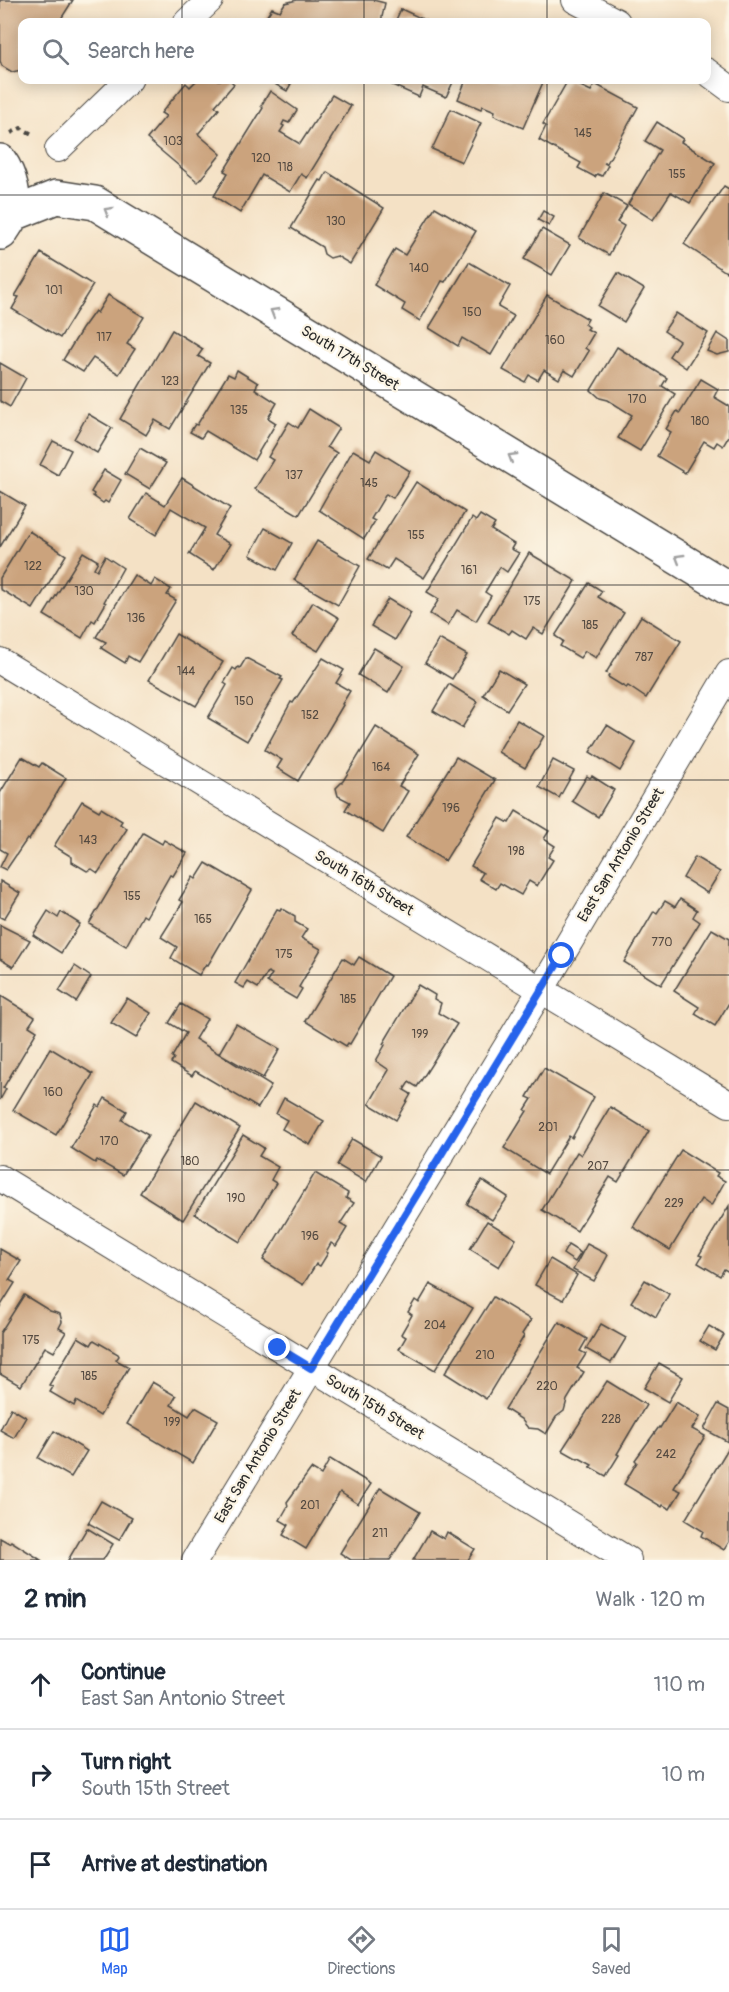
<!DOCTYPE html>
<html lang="en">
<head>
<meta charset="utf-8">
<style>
  body { margin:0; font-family:Pangolin,sans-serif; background:#f2f2f3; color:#1f2937 }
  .stop { position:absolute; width:18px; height:18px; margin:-14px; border:4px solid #2563eb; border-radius:50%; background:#fff }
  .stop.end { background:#2563eb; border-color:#fff; box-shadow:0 2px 6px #0008 }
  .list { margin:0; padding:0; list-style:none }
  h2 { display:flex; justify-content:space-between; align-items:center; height:78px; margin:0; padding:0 24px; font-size:26px }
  h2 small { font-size:20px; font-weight:400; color:#747a83 }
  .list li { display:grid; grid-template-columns:39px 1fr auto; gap:18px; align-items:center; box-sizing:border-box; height:90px; padding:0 24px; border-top:2px solid #e0e1e3 }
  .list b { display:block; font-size:22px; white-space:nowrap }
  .list p { margin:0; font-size:20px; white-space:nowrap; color:#747a83 }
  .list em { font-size:20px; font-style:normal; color:#747a83 }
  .icon { flex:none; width:33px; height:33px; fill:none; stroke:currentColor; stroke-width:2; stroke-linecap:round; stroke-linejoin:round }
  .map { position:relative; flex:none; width:729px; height:1560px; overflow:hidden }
  .search { position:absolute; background:#fff; box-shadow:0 3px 15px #0003; left:18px; right:18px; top:18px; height:66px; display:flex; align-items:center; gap:15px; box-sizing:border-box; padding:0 21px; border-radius:12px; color:#747a83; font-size:22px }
  .sheet { height:348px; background:#fff }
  nav { display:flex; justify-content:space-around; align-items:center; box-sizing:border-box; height:84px; border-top:2px solid #e0e1e3; background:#fff; font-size:16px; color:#747a83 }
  nav a { display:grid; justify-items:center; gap:3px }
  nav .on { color:#2563eb }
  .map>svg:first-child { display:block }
  .building { fill:#cba37d }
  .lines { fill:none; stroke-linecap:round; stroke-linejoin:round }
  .street-casing { stroke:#494642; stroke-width:28 }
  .secondary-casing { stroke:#494642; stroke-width:36 }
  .path { stroke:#494642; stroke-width:4; stroke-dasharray:4.5 4.5; stroke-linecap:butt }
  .street { stroke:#fff; stroke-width:26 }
  .secondary { stroke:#fff; stroke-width:33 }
  .oneway { stroke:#a0a0a0 }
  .route { stroke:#2563eb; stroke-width:8 }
  .grid { fill:none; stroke:#2b2b2b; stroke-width:1.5; stroke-opacity:0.55 }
  .labels { text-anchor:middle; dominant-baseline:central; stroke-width:4.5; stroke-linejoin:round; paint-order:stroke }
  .number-label { font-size:12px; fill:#534940 }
  .street-label { font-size:15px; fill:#2b2b2b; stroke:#fcf5e5 }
</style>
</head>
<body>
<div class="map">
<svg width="729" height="1560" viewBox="0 0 729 1560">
  <rect width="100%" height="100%" fill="#fcf5e5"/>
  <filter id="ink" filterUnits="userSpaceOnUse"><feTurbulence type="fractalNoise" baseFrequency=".0167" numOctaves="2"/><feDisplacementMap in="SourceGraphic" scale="12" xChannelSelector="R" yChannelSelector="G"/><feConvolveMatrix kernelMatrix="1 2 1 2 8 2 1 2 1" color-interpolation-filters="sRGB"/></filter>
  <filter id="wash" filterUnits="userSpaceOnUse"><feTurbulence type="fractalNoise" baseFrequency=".008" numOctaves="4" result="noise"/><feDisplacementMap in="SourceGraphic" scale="24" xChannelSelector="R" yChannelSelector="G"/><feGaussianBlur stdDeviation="1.35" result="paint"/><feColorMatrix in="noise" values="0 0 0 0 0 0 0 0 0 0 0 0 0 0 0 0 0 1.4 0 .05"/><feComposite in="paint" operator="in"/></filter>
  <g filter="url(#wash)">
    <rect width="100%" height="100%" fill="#f4e1c5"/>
    <g id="blocks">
      <!-- building -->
      <g class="building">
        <polygon points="0,0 73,0 59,22 22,22 22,70 12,72 2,66 0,61"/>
        <polygon points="297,0 373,0 385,3 381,22 333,22 320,20 312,22 263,22 272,8 280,11 285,3"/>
        <polygon points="401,9 425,20 424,22 395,22"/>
        <polygon points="197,80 230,80 234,84 215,106 219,109 198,134 221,154 198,182 147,139 166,116 161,113 186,83 190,87"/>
        <polygon points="275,80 293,80 287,91 273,83"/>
        <polygon points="395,80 454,80 446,97 423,87 419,97 392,85"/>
        <polygon points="466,80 544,80 523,128 494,115 495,111 483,106 481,109 458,99"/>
        <polygon points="568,80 591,91 595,84 638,107 607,163 604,163 608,165 602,176 597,174 595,177 578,168 581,163 539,140 546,126 543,124"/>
        <polygon points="270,91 297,110 289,123 284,121 282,125 284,126 280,132 300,144 332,95 351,106 307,178 301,174 290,192 262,175 240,213 214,196 228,173 224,171 263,108 261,106"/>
        <polygon points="451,109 481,123 462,162 432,149"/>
        <polygon points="657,122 683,139 681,142 715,163 690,203 671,192 653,220 628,204 660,150 645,141"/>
        <polygon points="327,172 384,208 350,264 337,256 330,258 324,254 322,247 291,228 320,180 322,181"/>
        <polygon points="724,186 729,189 729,268 726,272 684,244"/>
        <polygon points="604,193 627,206 617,222 624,226 609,255 579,238"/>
        <polygon points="435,207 476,231 445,282 442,281 420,321 402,310 405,304 374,285 395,249 405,255"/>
        <polygon points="543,211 554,217 549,226 538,220"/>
        <polygon points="542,229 570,245 552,275 524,259"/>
        <polygon points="41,253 93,285 60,338 12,309 19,297 15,296"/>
        <polygon points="469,262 510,286 498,307 514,316 491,355 462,338 458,346 429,328"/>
        <polygon points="618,273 644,289 624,322 598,306"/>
        <polygon points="108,295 144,317 127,344 135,349 119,374 93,358 83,372 63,360 82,329 95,311 97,313"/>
        <polygon points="547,295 588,319 585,324 589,327 587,329 594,333 585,348 589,351 574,376 564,370 559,379 544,370 538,380 529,375 525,382 503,370"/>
        <polygon points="676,313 708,333 686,368 669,356 679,341 664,331"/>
        <polygon points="172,330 203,349 198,356 210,363 170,429 155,420 146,435 120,419"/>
        <polygon points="717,333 729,341 729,352 717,355 707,351"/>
        <polygon points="617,347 667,378 662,386 675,394 640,451 618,438 632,415 608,400 600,398 591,390"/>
        <polygon points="0,363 26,378 10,407 0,401"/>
        <polygon points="237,370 258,383 255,389 277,403 268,418 276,423 254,460 206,431 201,438 190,432 195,424 197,425 228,374 234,377"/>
        <polygon points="701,379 718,389 714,397 729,406 729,436 723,446 717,442 714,447 704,441 685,473 657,456 671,432 666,429 677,411 680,413"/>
        <polygon points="309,409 339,428 327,447 337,453 299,515 255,489 273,460 268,457 289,422 298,428"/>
        <polygon points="88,414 112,428 97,453 74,439"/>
        <polygon points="53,441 71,450 58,475 40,465"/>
        <polygon points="140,448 166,463 150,489 125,474"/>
        <polygon points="353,450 370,460 376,450 410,471 393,498 386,494 371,519 375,521 364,539 319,510"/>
        <polygon points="104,470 121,480 108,503 105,501 103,503 93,496 94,494 91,492"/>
        <polygon points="182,478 230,508 214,535 230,544 214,570 189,554 205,528 171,508 156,535 130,519 146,493 165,505"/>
        <polygon points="416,482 465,512 424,578 394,559 387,570 368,559"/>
        <polygon points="0,491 25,506 0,547"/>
        <polygon points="480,515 495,524 491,530 514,544 511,549 519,553 507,572 500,567 485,592 491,596 476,621 457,610 448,625 430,614 439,599 427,592 472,518 476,521"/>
        <polygon points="265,528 292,543 277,570 250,555"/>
        <polygon points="29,531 66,555 33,609 0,589 0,578"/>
        <polygon points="317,541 360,566 338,605 294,580"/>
        <polygon points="83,552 98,561 94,568 97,570 105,556 123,568 104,602 106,603 95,622 92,620 82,638 44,615"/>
        <polygon points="529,553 576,581 543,634 533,628 526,639 512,630 509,634 488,622"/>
        <polygon points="134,575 151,586 155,579 171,589 167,595 176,600 138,662 128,656 125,663 101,648 106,642 96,637"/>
        <polygon points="589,583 602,591 598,597 624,613 596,658 585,651 580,658 560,646 563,641 555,636"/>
        <polygon points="388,599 411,613 395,640 371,626"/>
        <polygon points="313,602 339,618 318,651 292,636"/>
        <polygon points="641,616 681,641 646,698 628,686 626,688 608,677 609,675 606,673"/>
        <polygon points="176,634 223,662 196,706 149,680"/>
        <polygon points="439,639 467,655 452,679 425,663"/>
        <polygon points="374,648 404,666 388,693 358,675"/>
        <polygon points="246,658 282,677 280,679 283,680 247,741 208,718 227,685 224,683 233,668 236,670 238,667 240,668"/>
        <polygon points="323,658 344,670 336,683 350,691 342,704 343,705 298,781 277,768 282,760 265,750 291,702 293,703"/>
        <polygon points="499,669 524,684 507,710 483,695"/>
        <polygon points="449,684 478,702 462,728 433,711"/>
        <polygon points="517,720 544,736 525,768 498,752"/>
        <polygon points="607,725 636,743 620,771 590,752"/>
        <polygon points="376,727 419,754 399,786 408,791 383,833 345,810 350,802 338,796 336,788 343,781"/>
        <polygon points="22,757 39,767 42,763 66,778 29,840 27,839 6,870 0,867 7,853 0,849 0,793"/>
        <polygon points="456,757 495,780 445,861 406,837"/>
        <polygon points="553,760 574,771 559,798 539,787"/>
        <polygon points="587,776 590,778 592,776 614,790 598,817 572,801"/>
        <polygon points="82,801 99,811 101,808 122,821 120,824 127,829 98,873 92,869 87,871 72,862 72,857 54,846"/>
        <polygon points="516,811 549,831 544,839 555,846 548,857 553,860 537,886 529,881 521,895 500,883 496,889 479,879 483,873 471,866 500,818 509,823"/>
        <polygon points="143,833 162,844 164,840 187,853 173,876 170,875 146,917 143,915 126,946 89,924"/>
        <polygon points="695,857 720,872 707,893 683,878"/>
        <polygon points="206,863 252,890 208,965 206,964 199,975 171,958 177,947 161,937 183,902 179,900 193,877 196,879"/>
        <polygon points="0,881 20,893 4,919 0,917"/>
        <polygon points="680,899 697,910 693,917 700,922 661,985 624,962 654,911 657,913 665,901 675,907"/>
        <polygon points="281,908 295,916 295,922 307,929 301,938 321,949 299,987 302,989 296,999 267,982 272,974 268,972 258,988 248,982 244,988 235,983 277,909 280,910"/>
        <polygon points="48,911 58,918 61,912 80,924 61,953 33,935"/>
        <polygon points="0,925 30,940 13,967 0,959"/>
        <polygon points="712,929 729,939 729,1003 715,1026 695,1014 699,1007 674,991"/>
        <polygon points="359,957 390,976 350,1044 348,1043 346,1046 305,1021 343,958 354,965"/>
        <polygon points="75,966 91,977 76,1002 59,991"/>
        <polygon points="418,985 435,995 434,999 441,1003 438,1013 457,1024 417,1087 409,1082 404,1090 411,1094 396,1120 369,1104 389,1070 376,1061 385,1045 383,1044"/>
        <polygon points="1,996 35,1017 29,1026 37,1031 3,1088 6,1089 0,1100"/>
        <polygon points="127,998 151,1013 136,1038 111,1023"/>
        <polygon points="181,1004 207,1019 195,1039 271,1086 258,1108 197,1072 195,1071 192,1076 171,1063 174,1058 172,1057 186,1033 169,1023"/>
        <polygon points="236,1024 280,1049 263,1078 219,1053"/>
        <polygon points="50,1048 93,1074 56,1135 13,1110"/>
        <polygon points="544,1068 594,1097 572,1138 569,1136 546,1174 504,1148 527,1111 525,1110 532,1099 527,1097"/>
        <polygon points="105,1098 127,1111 122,1120 148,1135 123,1175 97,1160 95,1163 71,1148 97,1105 100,1107"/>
        <polygon points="284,1098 324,1121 310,1145 282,1129 287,1120 276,1114"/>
        <polygon points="196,1101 240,1128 183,1220 140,1193"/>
        <polygon points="610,1107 649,1131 618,1182 610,1177 577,1231 542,1210 577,1152 581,1155"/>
        <polygon points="243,1135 264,1148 259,1156 278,1167 271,1180 276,1183 240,1242 195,1214"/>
        <polygon points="352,1139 381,1156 366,1182 337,1165"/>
        <polygon points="681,1150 718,1173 716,1176 725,1181 711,1206 701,1199 670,1250 633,1227"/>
        <polygon points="315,1173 348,1193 346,1198 354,1203 340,1224 347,1228 336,1246 331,1243 326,1252 328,1253 320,1266 316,1264 303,1285 263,1260"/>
        <polygon points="482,1180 508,1197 492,1220 467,1204"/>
        <polygon points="729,1206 729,1272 724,1269 720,1276 698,1263 702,1256 699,1255"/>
        <polygon points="487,1221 516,1239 499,1267 470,1249"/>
        <polygon points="587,1244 608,1255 594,1281 573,1270"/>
        <polygon points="568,1245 581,1253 575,1262 563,1254"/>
        <polygon points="0,1249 21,1261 9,1280 15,1283 0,1307"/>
        <polygon points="550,1259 577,1275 563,1300 535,1285"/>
        <polygon points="645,1280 669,1294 656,1317 631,1302"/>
        <polygon points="430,1284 473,1308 435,1370 399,1349 406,1337 401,1334 412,1315 408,1312 415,1300 419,1303"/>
        <polygon points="24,1295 50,1311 60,1314 62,1322 59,1328 66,1332 54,1352 45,1347 21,1386 0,1374 0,1333"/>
        <polygon points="493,1297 531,1320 522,1334 524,1336 486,1399 445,1373"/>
        <polygon points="559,1322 587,1339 580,1351 586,1354 577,1368 584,1372 567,1400 564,1411 556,1417 546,1434 538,1429 528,1428 521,1419 505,1409"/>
        <polygon points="601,1324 626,1338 611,1363 586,1349"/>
        <polygon points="709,1326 724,1335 715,1350 700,1341"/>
        <polygon points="78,1337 91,1345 94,1340 118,1354 119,1356 116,1360 129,1367 100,1416 76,1401 74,1406 50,1392 53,1387 49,1385"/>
        <polygon points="659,1363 683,1377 668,1402 644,1388"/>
        <polygon points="607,1381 646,1405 617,1454 619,1455 606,1476 590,1467 592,1465 579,1458 578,1459 562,1450"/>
        <polygon points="152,1382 176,1396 171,1405 189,1416 195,1407 218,1420 193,1463 127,1424"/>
        <polygon points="676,1402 700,1417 692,1429 705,1436 674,1488 681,1491 670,1509 663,1505 662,1507 624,1484 637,1462 635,1460 659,1427 660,1428"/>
        <polygon points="718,1404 729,1410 728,1442 704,1429"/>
        <polygon points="11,1408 26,1417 14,1438 0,1430"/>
        <polygon points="54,1431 87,1451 71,1477 38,1458"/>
        <polygon points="729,1447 729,1542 724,1550 701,1536 703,1531 685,1520"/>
        <polygon points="330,1459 371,1484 358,1504 340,1492 306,1549 283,1535 289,1525 280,1520 288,1506 287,1502 311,1469 321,1475"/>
        <polygon points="380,1488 420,1512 390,1560 351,1560 340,1553"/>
        <polygon points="101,1501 132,1518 119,1540 88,1523"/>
        <polygon points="87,1528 113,1544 103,1560 68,1560"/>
        <polygon points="430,1531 444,1539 447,1532 475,1549 468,1560 413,1560"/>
        <polygon points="0,1538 9,1543 11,1541 41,1560 0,1560"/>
      </g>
    </g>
  </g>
  <g filter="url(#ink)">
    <use href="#blocks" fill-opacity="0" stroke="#494642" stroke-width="1.5"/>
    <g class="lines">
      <!-- street casing -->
      <g class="street-casing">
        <g id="street">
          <polyline points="575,0 617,22"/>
          <polyline points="187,22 210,0"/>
          <polyline points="706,71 729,88"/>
          <polyline points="58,149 129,80"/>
          <polyline points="0,661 729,1104"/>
          <polyline points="0,1178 628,1560"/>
          <polyline points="195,1560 541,990 729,673"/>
        </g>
      </g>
      <!-- secondary casing -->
      <g class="secondary-casing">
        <g id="secondary">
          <path d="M0,161C10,175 17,199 11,216C9,222 4,227 1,233"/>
          <polyline points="11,215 56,197 95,203 729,589"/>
        </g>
      </g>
      <!-- path -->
      <polyline class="path" points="11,133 21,128 34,135"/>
      <!-- street -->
      <use href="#street" class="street"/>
      <!-- secondary -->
      <use href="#secondary" class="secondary"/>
    </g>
    <!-- one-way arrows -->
    <defs><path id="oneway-chevron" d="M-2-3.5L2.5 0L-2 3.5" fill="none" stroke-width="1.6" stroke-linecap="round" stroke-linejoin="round" transform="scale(1.5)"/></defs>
    <g class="oneway">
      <use href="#oneway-chevron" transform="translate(108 211) rotate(-149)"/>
      <use href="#oneway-chevron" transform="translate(274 312) rotate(-149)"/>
      <use href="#oneway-chevron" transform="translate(512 457) rotate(-149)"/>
      <use href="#oneway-chevron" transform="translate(679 558) rotate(-149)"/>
    </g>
  </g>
  <g class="lines" filter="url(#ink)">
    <!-- route -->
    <polyline class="route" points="278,1348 311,1368 562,956"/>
  </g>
  <!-- grid -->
  <path class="grid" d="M182,0V22M364,0V22M547,0V22M182,80V1560M364,80V1560M547,80V1560M0,195H729M0,390H729M0,585H729M0,780H729M0,975H729M0,1170H729M0,1365H729"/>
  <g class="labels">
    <!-- number labels -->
    <g class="number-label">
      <text x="583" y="133">145</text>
      <text x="173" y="141">103</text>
      <text x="261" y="158">120</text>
      <text x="285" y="167">118</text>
      <text x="677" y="174">155</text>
      <text x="336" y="221">130</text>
      <text x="419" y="268">140</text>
      <text x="54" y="290">101</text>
      <text x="472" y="312">150</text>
      <text x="104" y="337">117</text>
      <text x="555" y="340">160</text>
      <text x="170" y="381">123</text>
      <text x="637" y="399">170</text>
      <text x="239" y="410">135</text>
      <text x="700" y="421">180</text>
      <text x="294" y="475">137</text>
      <text x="369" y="483">145</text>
      <text x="416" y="535">155</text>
      <text x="33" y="566">122</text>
      <text x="469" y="570">161</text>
      <text x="84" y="591">130</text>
      <text x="532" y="601">175</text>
      <text x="136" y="618">136</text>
      <text x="590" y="625">185</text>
      <text x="644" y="657">787</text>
      <text x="186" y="671">144</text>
      <text x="244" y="701">150</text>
      <text x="310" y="715">152</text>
      <text x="381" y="767">164</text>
      <text x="451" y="808">196</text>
      <text x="88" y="840">143</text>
      <text x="516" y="851">198</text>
      <text x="132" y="896">155</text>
      <text x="203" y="919">165</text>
      <text x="662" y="942">770</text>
      <text x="284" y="954">175</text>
      <text x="348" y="999">185</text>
      <text x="420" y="1034">199</text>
      <text x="53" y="1092">160</text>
      <text x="548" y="1127">201</text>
      <text x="109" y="1141">170</text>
      <text x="190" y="1161">180</text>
      <text x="598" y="1166">207</text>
      <text x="236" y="1198">190</text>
      <text x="674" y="1203">229</text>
      <text x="310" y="1236">196</text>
      <text x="435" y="1325">204</text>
      <text x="31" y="1340">175</text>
      <text x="485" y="1355">210</text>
      <text x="89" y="1376">185</text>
      <text x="547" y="1386">220</text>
      <text x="611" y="1419">228</text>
      <text x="172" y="1422">199</text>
      <text x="666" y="1454">242</text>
      <text x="310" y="1505">201</text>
      <text x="380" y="1533">211</text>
    </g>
    <!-- street labels -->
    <g class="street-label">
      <text transform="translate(350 358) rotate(31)">South 17th Street</text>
      <text transform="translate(621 855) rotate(-59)">East San Antonio Street</text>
      <text transform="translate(364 883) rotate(31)">South 16th Street</text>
      <text transform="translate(375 1407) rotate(31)">South 15th Street</text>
      <text transform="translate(258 1456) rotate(-59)">East San Antonio Street</text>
    </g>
  </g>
</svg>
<div class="stop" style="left:562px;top:956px"></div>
<div class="stop end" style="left:278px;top:1348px"></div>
<div class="search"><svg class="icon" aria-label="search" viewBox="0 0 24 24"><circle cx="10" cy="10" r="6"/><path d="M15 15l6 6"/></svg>Search here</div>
</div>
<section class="sheet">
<h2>2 min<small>Walk · 120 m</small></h2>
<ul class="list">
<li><svg class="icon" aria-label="ahead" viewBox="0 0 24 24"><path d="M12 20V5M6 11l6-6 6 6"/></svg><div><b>Continue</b><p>East San Antonio Street</p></div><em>110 m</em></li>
<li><svg class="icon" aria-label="right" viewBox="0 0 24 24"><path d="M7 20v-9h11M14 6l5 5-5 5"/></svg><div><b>Turn right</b><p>South 15th Street</p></div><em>10 m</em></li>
<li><svg class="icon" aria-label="arrive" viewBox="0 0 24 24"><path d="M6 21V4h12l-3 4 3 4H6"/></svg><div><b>Arrive at destination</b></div></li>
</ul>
</section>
<nav>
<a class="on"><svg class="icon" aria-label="map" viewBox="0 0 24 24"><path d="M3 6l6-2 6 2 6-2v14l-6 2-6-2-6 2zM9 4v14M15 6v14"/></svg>Map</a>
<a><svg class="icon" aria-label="directions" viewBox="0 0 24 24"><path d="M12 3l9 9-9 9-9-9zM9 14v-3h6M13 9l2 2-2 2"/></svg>Directions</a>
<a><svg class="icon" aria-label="saved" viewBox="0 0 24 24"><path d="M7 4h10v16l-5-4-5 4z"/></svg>Saved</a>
</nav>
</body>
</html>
